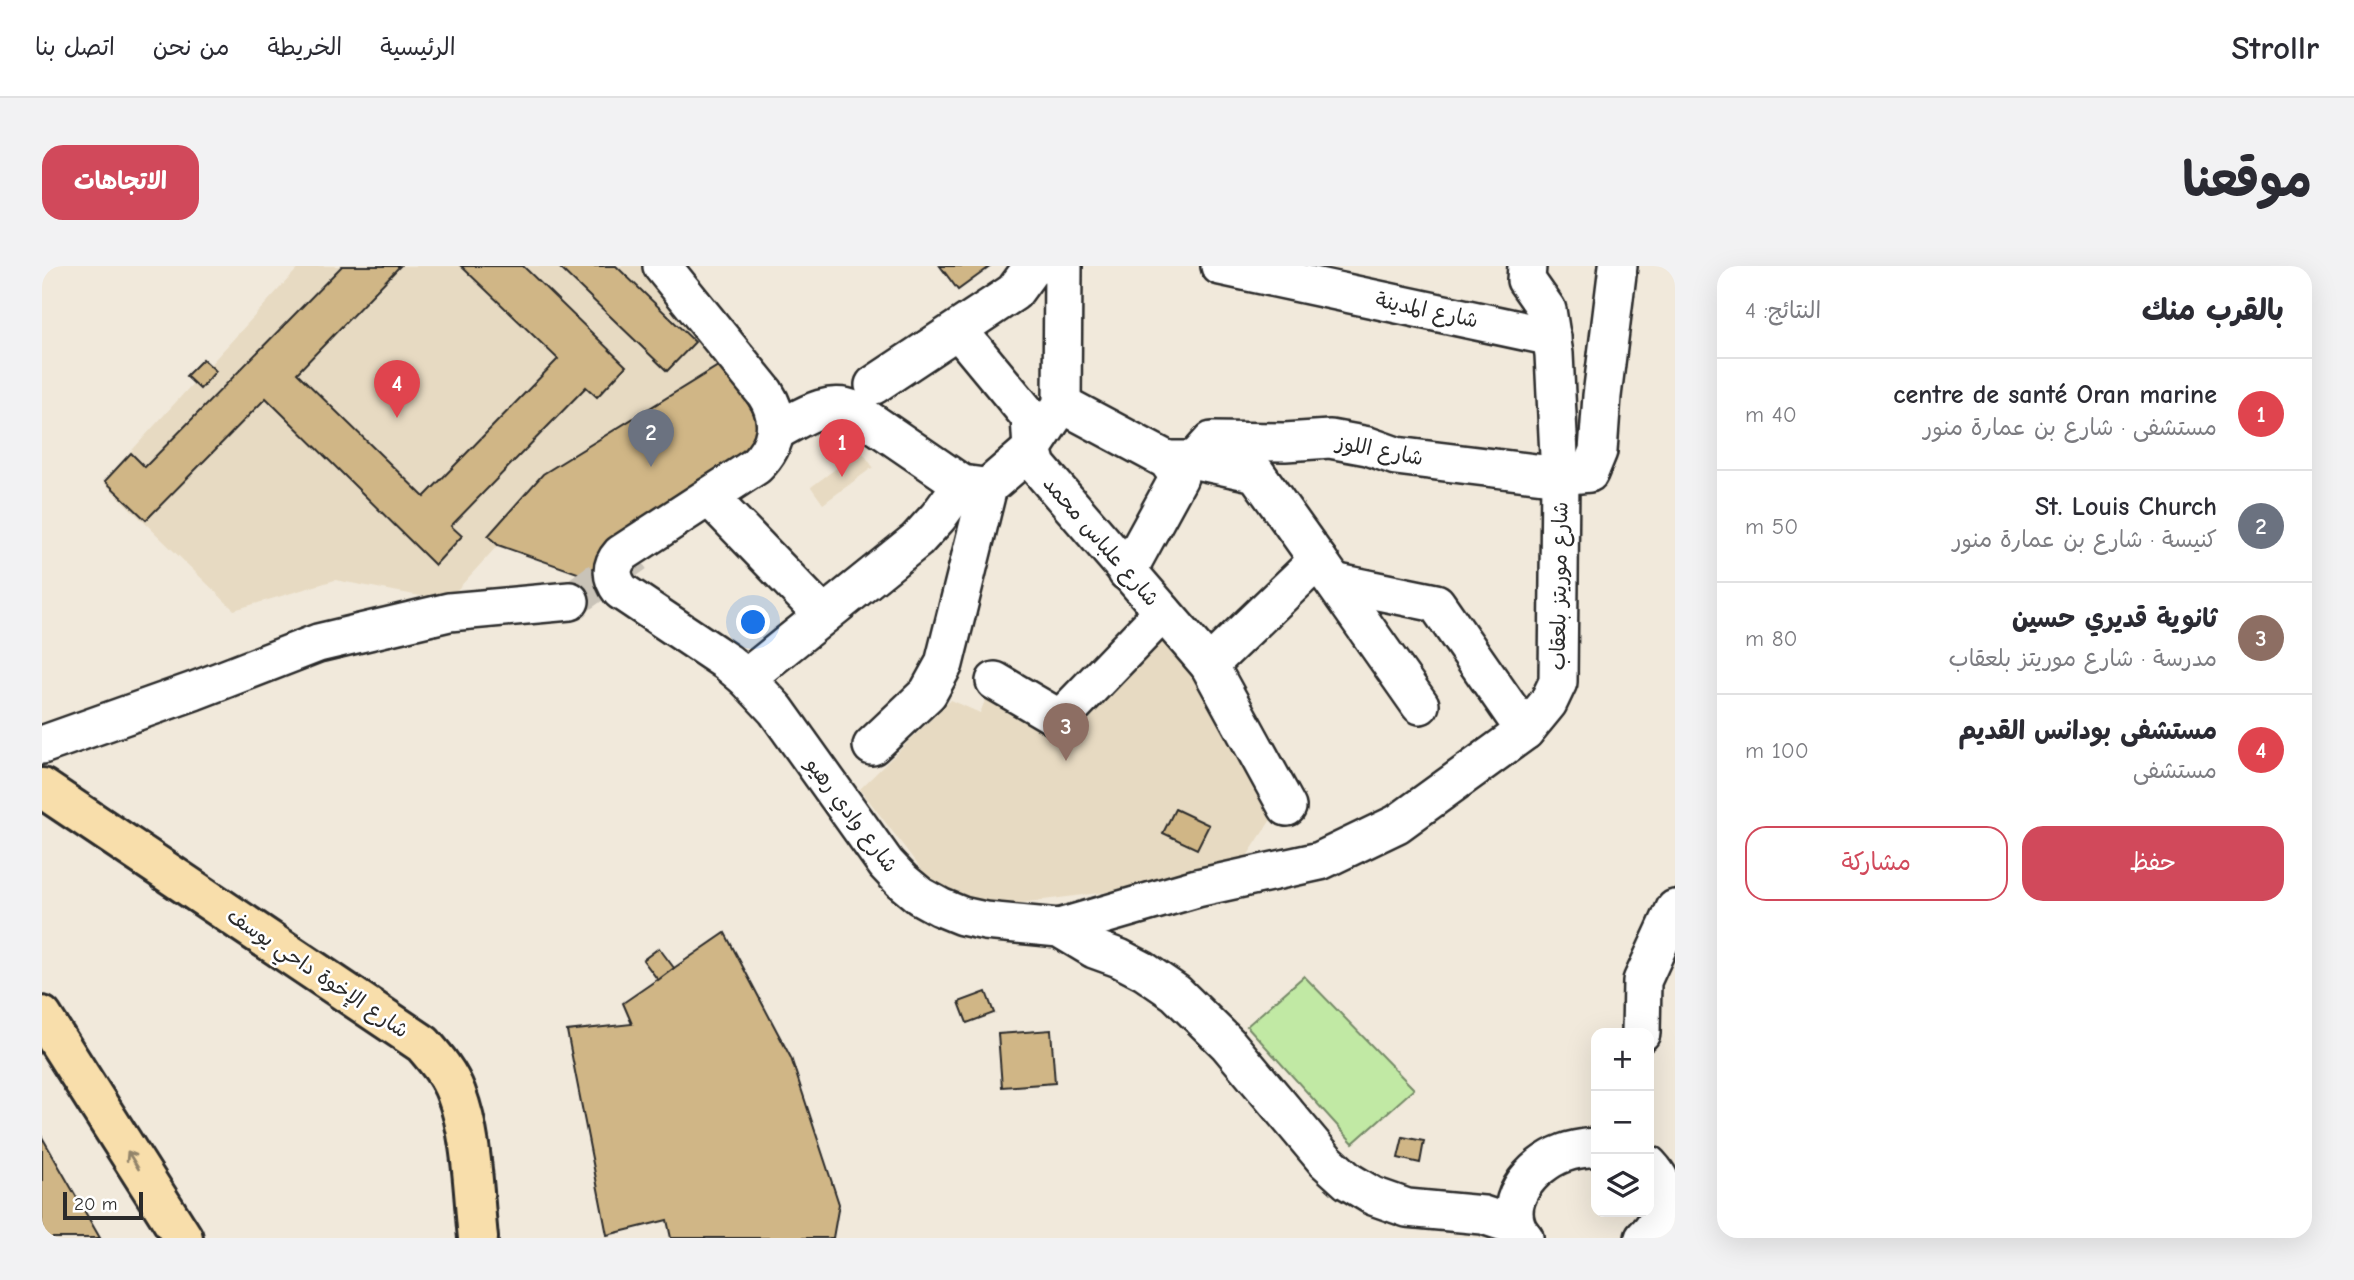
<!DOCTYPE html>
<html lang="ar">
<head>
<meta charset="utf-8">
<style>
  body { margin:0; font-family:"Comic Neue","Playpen Sans Arabic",sans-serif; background:#f2f2f3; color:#2b2b33; direction:rtl }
  .controls { position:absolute; right:21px; bottom:21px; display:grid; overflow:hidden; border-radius:14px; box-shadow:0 7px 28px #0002 }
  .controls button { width:63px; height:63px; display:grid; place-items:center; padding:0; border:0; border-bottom:2px solid #e1e1e2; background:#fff; color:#2b2b33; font:35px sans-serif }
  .scale { position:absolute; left:21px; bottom:18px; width:80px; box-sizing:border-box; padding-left:7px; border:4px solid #2b2b2b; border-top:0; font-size:19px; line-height:24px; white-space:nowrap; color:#2b2b2b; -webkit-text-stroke:5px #fff; paint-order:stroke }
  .you { position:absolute; left:712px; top:357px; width:24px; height:24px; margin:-18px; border:5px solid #fff; border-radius:50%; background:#1a73e8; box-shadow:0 0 0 10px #1a73e833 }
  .badge { display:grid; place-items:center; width:46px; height:46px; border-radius:50%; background:#d1495b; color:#fff; font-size:23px; font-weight:700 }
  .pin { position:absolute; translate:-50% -58px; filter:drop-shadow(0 2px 4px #0008) }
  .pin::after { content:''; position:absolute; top:37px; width:24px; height:21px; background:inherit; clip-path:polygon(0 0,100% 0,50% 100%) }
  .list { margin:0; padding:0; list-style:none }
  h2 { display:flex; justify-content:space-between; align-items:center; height:91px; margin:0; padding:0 28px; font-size:30px }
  h2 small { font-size:23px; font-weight:400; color:#7c7c81 }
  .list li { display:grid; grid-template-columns:46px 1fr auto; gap:21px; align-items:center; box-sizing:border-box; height:112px; padding:0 28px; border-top:2px solid #e1e1e2 }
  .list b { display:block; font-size:26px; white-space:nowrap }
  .list p { margin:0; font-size:23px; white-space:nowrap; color:#7c7c81 }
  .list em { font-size:23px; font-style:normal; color:#7c7c81 }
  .actions { display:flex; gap:14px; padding:21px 28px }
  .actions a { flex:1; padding:16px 0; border:2px solid #d1495b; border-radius:21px; text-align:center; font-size:24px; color:#d1495b }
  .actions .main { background:#d1495b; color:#fff }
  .icon { flex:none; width:38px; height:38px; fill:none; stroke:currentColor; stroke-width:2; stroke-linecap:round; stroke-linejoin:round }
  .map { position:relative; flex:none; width:1633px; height:972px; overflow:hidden; direction:ltr; border-radius:21px }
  header { display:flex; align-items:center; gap:42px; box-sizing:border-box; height:98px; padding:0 35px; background:#fff; border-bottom:2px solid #e1e1e2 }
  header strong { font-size:33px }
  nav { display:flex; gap:38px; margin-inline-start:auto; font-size:24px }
  .intro { display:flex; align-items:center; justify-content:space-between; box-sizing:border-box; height:168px; padding:0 42px }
  h1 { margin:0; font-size:49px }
  .button { padding:18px 32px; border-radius:21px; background:#d1495b; color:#fff; font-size:24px; font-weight:700 }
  main { display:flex; gap:42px; padding:0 42px }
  aside { flex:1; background:#fff; border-radius:21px; box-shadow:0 7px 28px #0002 }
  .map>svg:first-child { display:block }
  .built { fill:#e7dac2 }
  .green { fill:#c1e9a4; stroke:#768a68; stroke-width:2 }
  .building { fill:#d0b686; stroke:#2b2b2b; stroke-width:2 }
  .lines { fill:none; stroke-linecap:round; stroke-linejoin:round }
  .minor-tunnel { stroke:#c9c3b8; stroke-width:37; stroke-dasharray:37 18; stroke-linecap:butt }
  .minor-casing { stroke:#2b2b2b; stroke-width:42 }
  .major-casing { stroke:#2b2b2b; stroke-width:44 }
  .minor { stroke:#fff; stroke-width:37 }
  .major { stroke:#f8deab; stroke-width:38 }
  .oneway { stroke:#92846b }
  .labels { text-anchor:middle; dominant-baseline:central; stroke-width:5; stroke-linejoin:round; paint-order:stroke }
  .street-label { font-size:21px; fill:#2b2b2b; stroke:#fff }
</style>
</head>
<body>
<header>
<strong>Strollr</strong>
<nav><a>الرئيسية</a><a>الخريطة</a><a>من نحن</a><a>اتصل بنا</a></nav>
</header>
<div class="intro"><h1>موقعنا</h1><a class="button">الاتجاهات</a></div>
<main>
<aside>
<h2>بالقرب منك<small>النتائج: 4</small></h2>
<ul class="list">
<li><span class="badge" style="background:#e0444e">1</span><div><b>centre de santé Oran marine</b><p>مستشفى · شارع بن عمارة منور</p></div><em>40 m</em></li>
<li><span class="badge" style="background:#6b7280">2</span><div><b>St. Louis Church</b><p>كنيسة · شارع بن عمارة منور</p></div><em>50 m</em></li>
<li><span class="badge" style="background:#8d6e63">3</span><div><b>ثانوية قديري حسين</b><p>مدرسة · شارع موريتز بلعقاب</p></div><em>80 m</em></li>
<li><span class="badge" style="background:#e0444e">4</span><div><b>مستشفى بودانس القديم</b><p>مستشفى</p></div><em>100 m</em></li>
</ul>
<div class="actions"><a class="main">حفظ</a><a>مشاركة</a></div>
</aside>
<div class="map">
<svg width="1633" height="972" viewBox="0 0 1633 972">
  <rect width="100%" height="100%" fill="#f1e9db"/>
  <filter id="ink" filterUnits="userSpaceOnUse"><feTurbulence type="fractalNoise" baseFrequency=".0143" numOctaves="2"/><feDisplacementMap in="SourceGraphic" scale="14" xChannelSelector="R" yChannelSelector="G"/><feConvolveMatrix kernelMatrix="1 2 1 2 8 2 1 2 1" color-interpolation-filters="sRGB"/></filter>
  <g filter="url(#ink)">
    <!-- built -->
    <g class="built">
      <polygon points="258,0 602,0 630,26 681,97 501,208 447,270 456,279 405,335 293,314 192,344 61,216"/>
      <polygon points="819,184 831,201 781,238 769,221"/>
      <polygon points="1118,362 1152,398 1230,552 1198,601 1136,617 954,640 895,624 818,523 909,434 938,447 948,422 1022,466"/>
    </g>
    <!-- green -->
    <polygon class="green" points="1262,710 1372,823 1311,877 1205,760"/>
    <!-- building -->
    <g class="building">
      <polygon points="300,0 358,0 255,107 382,231 516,93 419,0 481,0 584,100 555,131 544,121 409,260 420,270 393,299 224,132 104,254 63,215 89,187 103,201"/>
      <polygon points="516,0 574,0 653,76 625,105"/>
      <polygon points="898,0 949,0 916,24"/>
      <polygon points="161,93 174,105 158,123 144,110"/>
      <polygon points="681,97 728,174 716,194 541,309 456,279 446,270 501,208"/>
      <polygon points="1133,543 1167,559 1155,583 1121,567"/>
      <polygon points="683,667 749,792 797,938 791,972 629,972 625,954 565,969 525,765 590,758 581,737"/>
      <polygon points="617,682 632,702 616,714 601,694"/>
      <polygon points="944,726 952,747 925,757 917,736"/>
      <polygon points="1009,764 1013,817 960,821 956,768"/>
      <polygon points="0,871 58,972 0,972"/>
      <polygon points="1361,871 1382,875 1378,897 1356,892"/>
    </g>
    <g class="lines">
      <!-- minor-tunnel -->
      <polyline class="minor-tunnel" points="528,335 594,288"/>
      <!-- minor casing -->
      <g class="minor-casing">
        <g id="minor">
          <path d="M620,0L723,127C740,153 736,178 714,200L579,288C568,300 569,312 579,325L685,396L704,412L734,444L844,598L860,615L878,630L898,641L920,650L943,655L1017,662L1052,683L1077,692L1102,705L1134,727L1186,778L1284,895L1306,915L1331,930L1365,942L1441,949L1468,958L1482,972"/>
          <polyline points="1178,0 1510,71"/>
          <polyline points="916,64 988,151 990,183 995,200 1167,399 1245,541"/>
          <polyline points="832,119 972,26 991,0"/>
          <polyline points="1020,138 1125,194 1137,211 1085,306"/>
          <path d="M734,165C758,153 785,132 812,144L920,218L942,221"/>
          <polyline points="1125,194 1153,194 1170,175 1243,176 1288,173 1326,180 1354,190 1518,210 1547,207 1556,185 1560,130 1576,0"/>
          <polyline points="1153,194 1214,207 1276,294"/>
          <polyline points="946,221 990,183 1020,138 1021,0"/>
          <polyline points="667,231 781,349"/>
          <polyline points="1292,316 1394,337 1483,465"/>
          <polyline points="1167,399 1276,294 1378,439"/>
          <polyline points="704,412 875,274 896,251 920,218"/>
          <polyline points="953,415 1018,453 1121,346"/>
          <polyline points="0,479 152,425 276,377 407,346 528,335"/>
          <polyline points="830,480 886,427 902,398 946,221"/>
          <polyline points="1017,662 1155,622 1278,595 1355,558 1483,465 1506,437 1516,416 1518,210 1512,88 1505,44 1484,14 1485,0"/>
          <polyline points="1599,767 1600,715 1633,643"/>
          <path d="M1482,972C1454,940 1490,898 1522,887C1532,883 1543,882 1554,881"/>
          <path d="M1602,972C1625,950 1630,923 1607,899"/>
        </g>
      </g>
      <!-- major casing -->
      <g class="major-casing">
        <g id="major">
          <path d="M0,522L381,778C394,793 407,808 414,827C431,872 431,925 436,972"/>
          <polyline points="0,750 141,972"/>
        </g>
      </g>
      <!-- minor -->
      <use href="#minor" class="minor"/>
      <!-- major -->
      <use href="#major" class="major"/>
    </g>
    <!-- one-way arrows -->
    <defs><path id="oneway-shaft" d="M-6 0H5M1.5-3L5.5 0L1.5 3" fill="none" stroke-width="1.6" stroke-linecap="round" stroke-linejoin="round" transform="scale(1.75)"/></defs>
    <use class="oneway" href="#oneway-shaft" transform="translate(91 894) rotate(-122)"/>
  </g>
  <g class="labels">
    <!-- street labels -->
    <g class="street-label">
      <text transform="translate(1385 44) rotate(12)">شارع المدينة</text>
      <text transform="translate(1338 184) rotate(11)">شارع اللوز</text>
      <text transform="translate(1059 275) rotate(49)">شارع علباس محمد</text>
      <text transform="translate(1517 320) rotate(-89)">شارع موريتز بلعقاب</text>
      <text transform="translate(810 549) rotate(53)">شارع وادي رهيو</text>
      <text transform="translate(276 707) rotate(34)">شارع الإخوة داحي يوسف</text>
    </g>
  </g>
</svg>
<div class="controls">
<button>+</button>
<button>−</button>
<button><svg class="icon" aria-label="layers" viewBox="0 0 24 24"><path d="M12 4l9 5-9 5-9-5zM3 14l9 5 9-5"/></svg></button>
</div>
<div class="scale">20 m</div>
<div class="you"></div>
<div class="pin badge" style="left:800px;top:211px;background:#e0444e">1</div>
<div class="pin badge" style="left:609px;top:201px;background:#6b7280">2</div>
<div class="pin badge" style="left:1024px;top:495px;background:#8d6e63">3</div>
<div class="pin badge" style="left:355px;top:152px;background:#e0444e">4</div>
</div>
</main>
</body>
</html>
